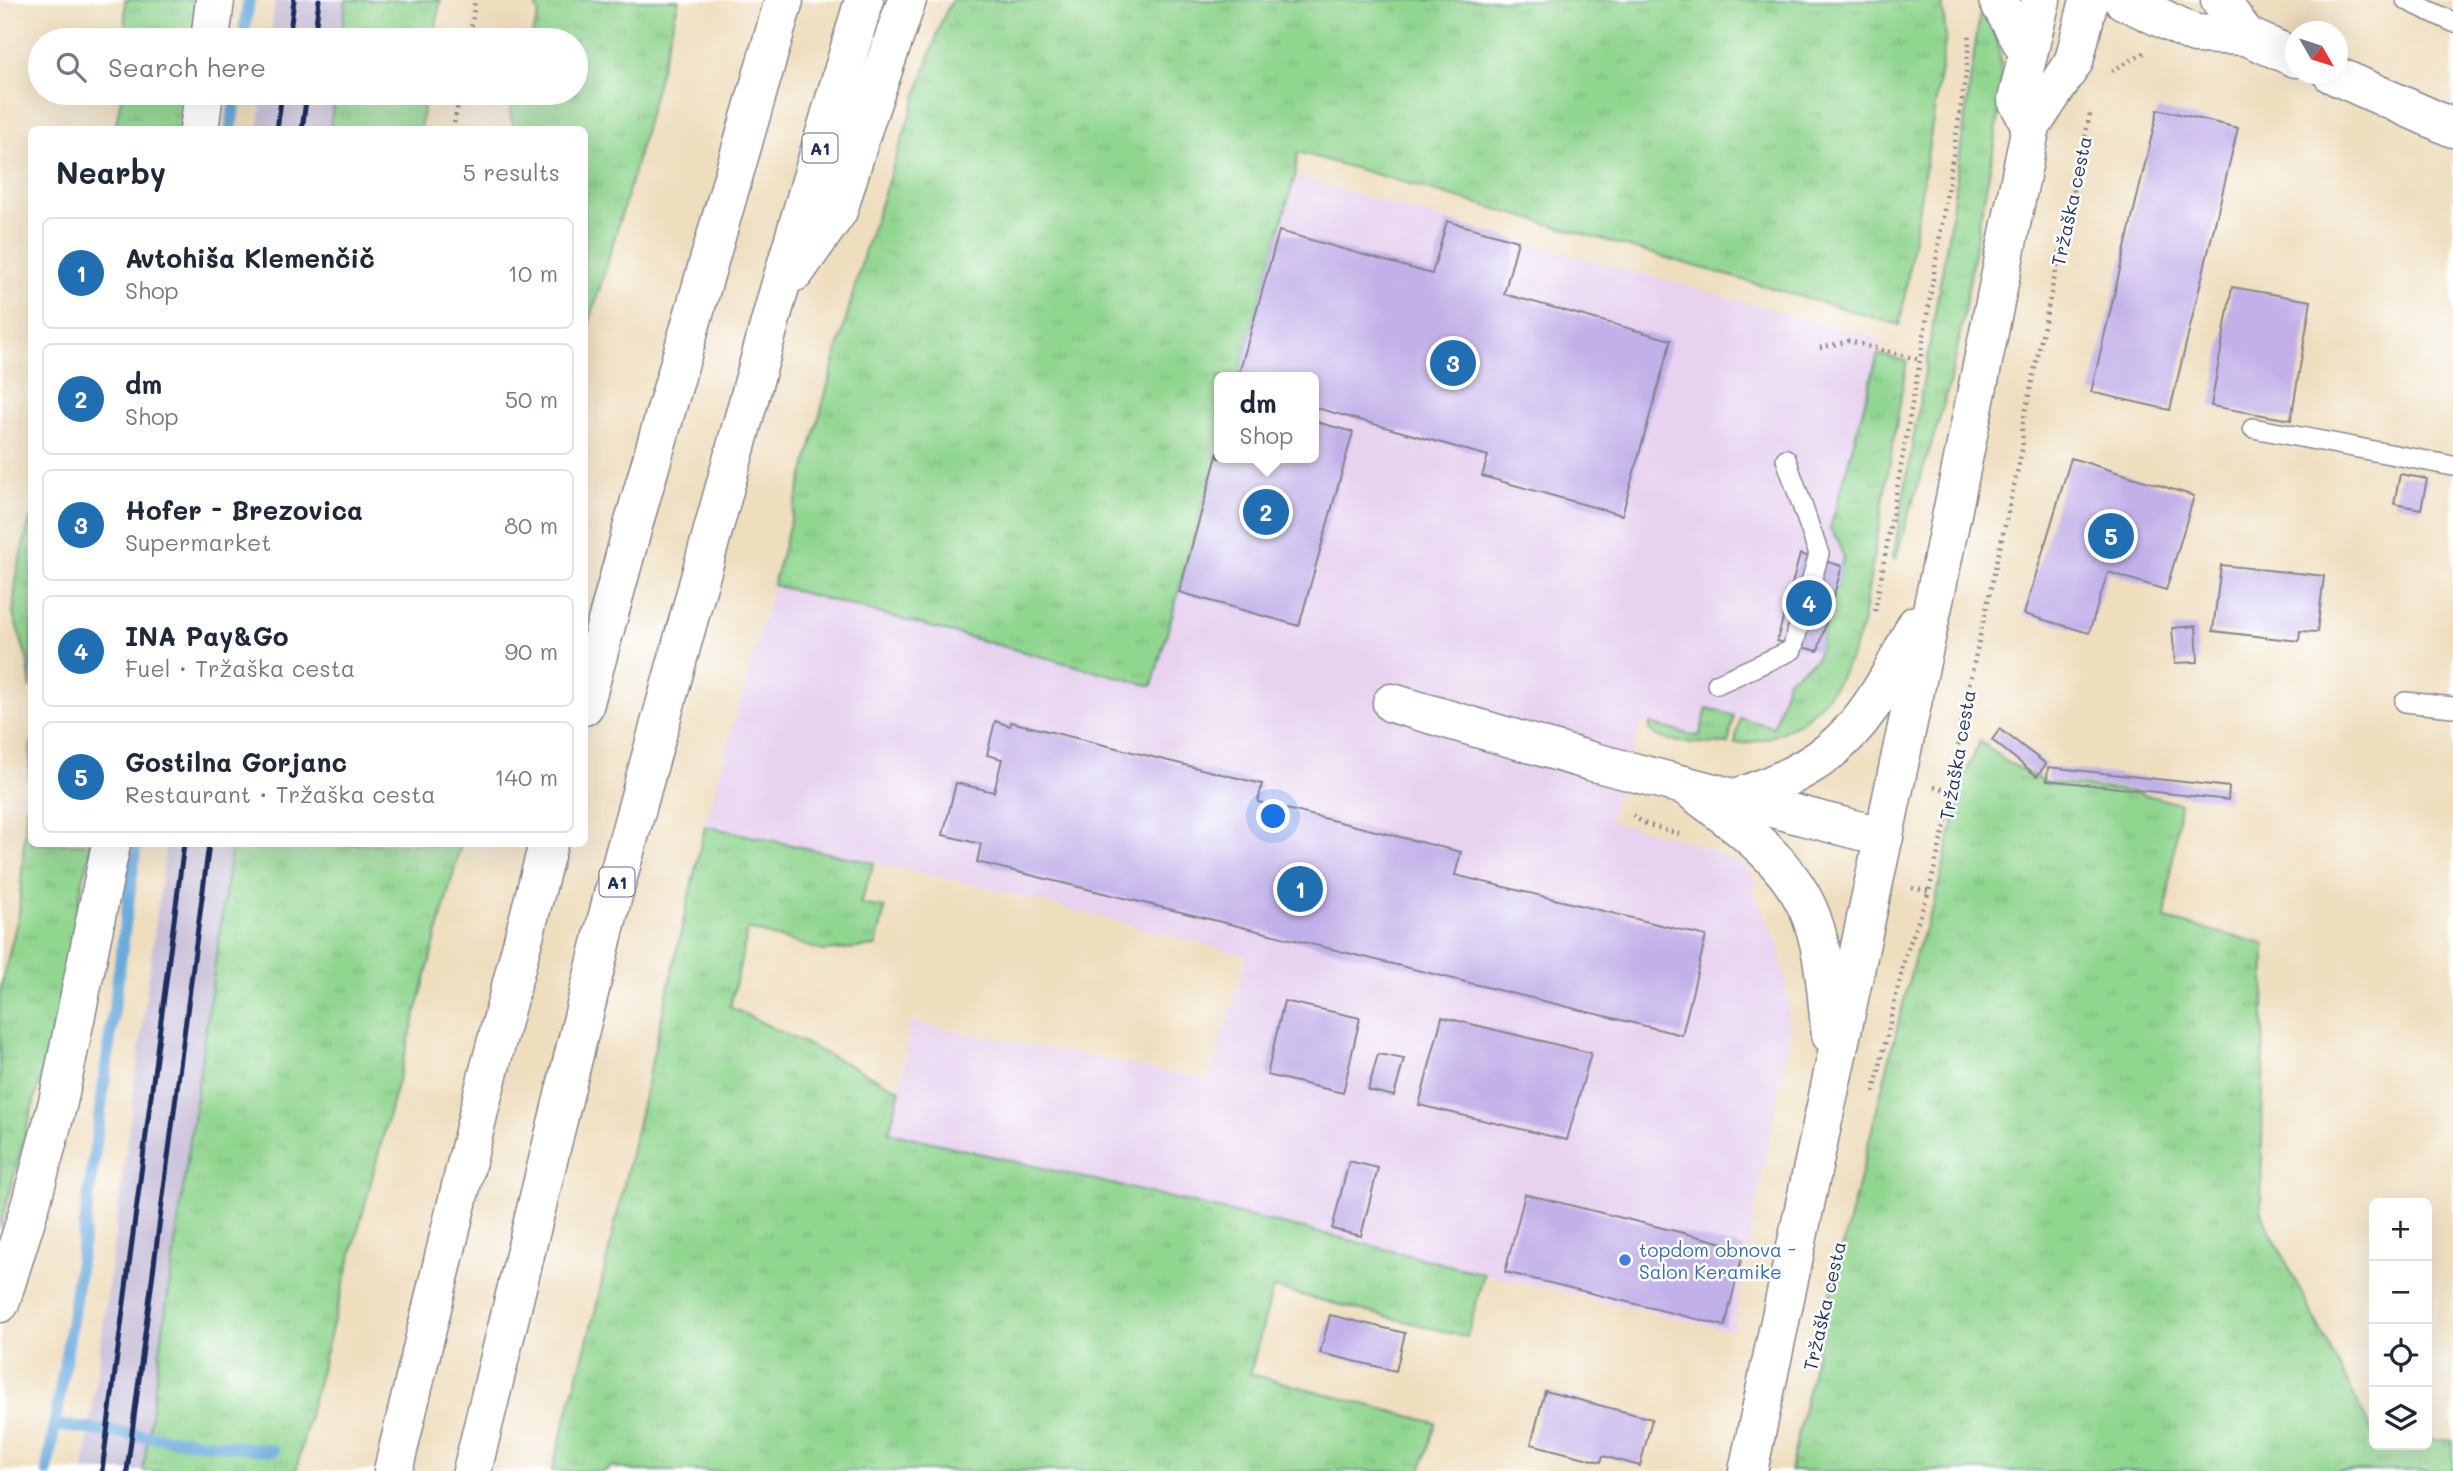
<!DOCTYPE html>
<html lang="en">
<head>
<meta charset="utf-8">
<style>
  body { margin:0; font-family:Mali,sans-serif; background:#f2f2f3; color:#1f2937 }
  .controls { position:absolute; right:21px; bottom:21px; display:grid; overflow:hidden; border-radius:10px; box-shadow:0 7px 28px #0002 }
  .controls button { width:63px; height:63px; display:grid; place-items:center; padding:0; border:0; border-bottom:2px solid #e0e1e3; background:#fff; color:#1f2937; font:35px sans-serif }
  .compass { position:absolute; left:2285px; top:21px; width:63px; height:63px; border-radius:50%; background:#fff; box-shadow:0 7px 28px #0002; rotate:129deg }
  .you { position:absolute; left:1274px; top:817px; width:24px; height:24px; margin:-18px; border:5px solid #fff; border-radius:50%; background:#1a73e8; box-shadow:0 0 0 10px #1a73e833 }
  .badge { display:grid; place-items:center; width:46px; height:46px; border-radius:50%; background:#1f6fb2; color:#fff; font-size:23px; font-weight:700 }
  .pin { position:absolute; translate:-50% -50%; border:4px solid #fff; box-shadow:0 2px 7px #0006 }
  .popup { position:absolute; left:1214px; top:372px; width:105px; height:91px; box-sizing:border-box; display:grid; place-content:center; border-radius:10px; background:#fff; filter:drop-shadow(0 2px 5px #0005); font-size:23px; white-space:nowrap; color:#747a83 }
  .popup b { font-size:26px; color:#1f2937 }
  .popup::after { content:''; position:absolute; left:50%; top:100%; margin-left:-14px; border:14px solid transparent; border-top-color:#fff }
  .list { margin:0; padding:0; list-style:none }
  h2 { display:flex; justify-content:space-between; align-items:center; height:91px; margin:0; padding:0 28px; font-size:30px }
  h2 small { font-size:23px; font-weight:400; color:#747a83 }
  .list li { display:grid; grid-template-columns:46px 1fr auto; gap:21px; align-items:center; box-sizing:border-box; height:112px; margin:0 14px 14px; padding:0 14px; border:2px solid #e0e1e3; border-radius:10px }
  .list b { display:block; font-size:26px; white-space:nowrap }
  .list p { margin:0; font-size:23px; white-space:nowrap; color:#747a83 }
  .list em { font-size:23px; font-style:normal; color:#747a83 }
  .icon { flex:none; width:38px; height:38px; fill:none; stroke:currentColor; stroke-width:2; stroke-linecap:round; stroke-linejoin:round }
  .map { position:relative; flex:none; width:2453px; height:1471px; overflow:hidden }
  .search { position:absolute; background:#fff; box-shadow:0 7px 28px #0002; left:28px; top:28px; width:560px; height:77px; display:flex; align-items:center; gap:18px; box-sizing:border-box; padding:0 24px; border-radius:38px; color:#747a83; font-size:26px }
  .panel { position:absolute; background:#fff; box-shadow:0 7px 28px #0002; left:28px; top:126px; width:560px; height:721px; border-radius:10px }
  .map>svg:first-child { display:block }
  .built { fill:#e7d2ef }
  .industrial { fill:#c8bfd8 }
  .grass { fill:url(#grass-tufts); stroke:#568276; stroke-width:2 }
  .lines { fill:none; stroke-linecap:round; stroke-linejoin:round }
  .stream { stroke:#6babde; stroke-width:12 }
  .building { fill:#c2b1e9 }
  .lane-casing { stroke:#85868e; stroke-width:22 }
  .street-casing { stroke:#85868e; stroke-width:41 }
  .secondary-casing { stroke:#85868e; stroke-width:41 }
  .highway-casing { stroke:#85868e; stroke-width:41 }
  .path { stroke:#85868e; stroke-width:4.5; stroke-dasharray:2 5; stroke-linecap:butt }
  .lane { stroke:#fff; stroke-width:19 }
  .street { stroke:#fff; stroke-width:38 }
  .secondary { stroke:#fff; stroke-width:38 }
  .highway { stroke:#fff; stroke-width:38 }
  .rail { stroke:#1b2f5e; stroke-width:5 }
  .shop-dot { fill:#3f7fe0; stroke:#fff; stroke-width:2.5 }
  .labels { text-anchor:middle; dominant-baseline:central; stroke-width:5; stroke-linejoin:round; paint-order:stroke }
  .shield { fill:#fff; stroke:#5f6d8e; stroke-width:2 }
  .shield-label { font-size:18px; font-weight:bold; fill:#1b2f5e }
  .street-label { font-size:19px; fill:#1b2f5e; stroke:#fff }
  .shop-label { font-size:19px; fill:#366cbe; stroke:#fff; text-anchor:start }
</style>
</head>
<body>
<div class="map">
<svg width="2453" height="1471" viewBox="0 0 2453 1471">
  <defs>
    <pattern id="grass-tufts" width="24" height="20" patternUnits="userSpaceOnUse" patternTransform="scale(1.75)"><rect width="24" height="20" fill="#91d68f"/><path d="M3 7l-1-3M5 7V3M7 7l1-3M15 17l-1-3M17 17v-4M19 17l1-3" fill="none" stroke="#7cb87e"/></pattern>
  </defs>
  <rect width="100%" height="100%" fill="#fff"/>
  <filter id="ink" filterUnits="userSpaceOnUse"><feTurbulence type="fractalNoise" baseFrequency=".0143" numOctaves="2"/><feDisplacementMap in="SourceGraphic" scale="14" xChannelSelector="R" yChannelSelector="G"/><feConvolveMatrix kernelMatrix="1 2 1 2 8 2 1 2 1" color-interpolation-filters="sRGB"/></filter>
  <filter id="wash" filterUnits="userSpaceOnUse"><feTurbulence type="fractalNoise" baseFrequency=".00686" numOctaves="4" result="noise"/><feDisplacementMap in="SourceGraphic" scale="28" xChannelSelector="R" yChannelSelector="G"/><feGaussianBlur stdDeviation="1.57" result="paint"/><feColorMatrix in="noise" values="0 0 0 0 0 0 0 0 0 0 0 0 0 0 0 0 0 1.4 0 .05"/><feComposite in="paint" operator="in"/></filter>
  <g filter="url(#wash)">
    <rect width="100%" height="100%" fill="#efdebe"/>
    <!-- built -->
    <polygon class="built" points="1295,176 1447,221 1882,339 1830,528 1839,542 1843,558 1816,659 1788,679 1774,727 1708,709 1700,735 1696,736 1642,722 1608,821 1691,842 1741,864 1758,881 1751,886 1779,948 1786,979 1790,1033 1732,1331 1484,1274 888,1132 900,1090 910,1022 1209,1080 1247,956 988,888 705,826 773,585 1152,686 1219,449 1219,458 1313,458 1313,377 1238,377"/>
    <!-- industrial -->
    <g class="industrial">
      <polygon points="275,0 346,0 341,40 270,40"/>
      <polygon points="263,93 335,93 330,129 258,130"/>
      <polygon points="166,844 232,844 143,1471 84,1471"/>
    </g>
    <!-- grass -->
    <g class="grass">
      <polygon points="125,0 201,0 197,40 125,40"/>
      <polygon points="346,0 440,0 434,40 341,40"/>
      <polygon points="533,0 679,0 633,175 585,338 584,130 515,129 510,114 512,93 576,93 576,40 530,40 539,14"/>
      <polygon points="952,0 1942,0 1946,37 1900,325 1298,152 1295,176 1238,377 1219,377 1219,449 1152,686 773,585 865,250 942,20"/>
      <path d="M1981,6C1985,13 1991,21 1994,29C2012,76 1990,169 1980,218C1970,272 1963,327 1950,381C1935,441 1911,498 1896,559L1893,558L1949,231Z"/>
      <polygon points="122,93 190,93 186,129 115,130"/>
      <polygon points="335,93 426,93 420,129 330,129"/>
      <path d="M1878,354L1907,361L1862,625C1843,689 1806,739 1735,744L1740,718L1774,727L1788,679L1816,659L1843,558L1839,542L1830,529Z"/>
      <polygon points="31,515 31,689 27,658 13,614 17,572"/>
      <path d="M1707,708L1734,716L1728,744C1709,743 1660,746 1649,729L1650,724L1696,736L1700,735Z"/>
      <polygon points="31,741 32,844 93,844 82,883 67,978 0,1229 0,990 19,913"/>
      <polygon points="1980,741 2007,762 2045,782 2135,792 2180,804 2165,919 2265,944 2261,1213 2374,1435 2374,1445 2427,1445 2427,1439 2453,1441 2453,1471 1790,1471 1817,1350 1916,952 1935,902 1963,780"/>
      <polygon points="705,826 874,863 860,904 885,908 876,946 824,951 748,929 730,1007 900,1090 889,1132 1325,1234 1484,1274 1467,1337 1273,1288 1250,1374 1436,1423 1421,1471 634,1471 612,1466 605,1471 552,1471 595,1312"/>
      <polygon points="232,844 461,844 312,1403 296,1471 143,1471"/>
    </g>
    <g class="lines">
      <!-- stream -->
      <g class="stream">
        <polyline points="243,40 249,0"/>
        <polyline points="231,130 236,93"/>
        <polyline points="54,1425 273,1451"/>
        <polyline points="47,1471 73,1314 136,844"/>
      </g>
    </g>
    <g id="blocks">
      <!-- building -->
      <g class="building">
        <polygon points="2158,109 2238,128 2170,410 2091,392"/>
        <polygon points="1447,221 1518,241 1504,294 1671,340 1622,515 1482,476 1488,456 1313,407 1313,377 1238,377 1279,231 1432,274"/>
        <polygon points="2232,287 2311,301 2291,420 2211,406"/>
        <polygon points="1313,421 1353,432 1299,626 1179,592 1218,452 1219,458 1313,458"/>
        <polygon points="2071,458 2194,496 2166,590 2108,572 2089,633 2024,614"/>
        <polygon points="2400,474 2427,479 2421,509 2394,504"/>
        <polygon points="1800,554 1842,566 1818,651 1777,641"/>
        <polygon points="2221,565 2324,576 2317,632 2300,631 2299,641 2213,631"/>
        <polygon points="2196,626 2198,662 2175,663 2172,628"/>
        <polygon points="995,721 1010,726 1011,722 1262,784 1258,802 1461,852 1455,875 1706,936 1682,1035 977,862 981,844 943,835 956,783 994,792 1002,759 987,755"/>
        <polygon points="2000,729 2046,764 2037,776 1992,740"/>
        <polygon points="2048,767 2229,787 2228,800 2047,780"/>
        <polygon points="1284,1001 1360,1018 1343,1093 1267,1075"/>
        <polygon points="1442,1017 1591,1053 1567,1140 1419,1105"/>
        <polygon points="1378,1054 1404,1059 1394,1096 1368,1090"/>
        <polygon points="1349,1161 1378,1168 1361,1236 1332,1229"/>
        <polygon points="1525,1194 1744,1248 1725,1326 1505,1272"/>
        <polygon points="1330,1315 1405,1333 1396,1371 1320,1353"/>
        <polygon points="1545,1391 1652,1419 1640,1466 1603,1456 1601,1462 1531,1444"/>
      </g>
    </g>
  </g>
  <g filter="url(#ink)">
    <use href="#blocks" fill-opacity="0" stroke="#85868e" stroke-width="2"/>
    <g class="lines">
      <!-- lane casing -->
      <g class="lane-casing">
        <g id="lane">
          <polyline points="2406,0 2453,22"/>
          <polyline points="2253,428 2453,466"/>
          <polyline points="1717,684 1792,650 1819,554 1786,459"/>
          <polyline points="2405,702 2453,707"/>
        </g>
      </g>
      <!-- street casing -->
      <g class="street-casing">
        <g id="street">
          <polyline points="210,40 215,0"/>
          <polyline points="199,130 204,93"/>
          <polyline points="1392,703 1590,761 1884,837"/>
          <polyline points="0,1303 31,1203 58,1102 111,844"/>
        </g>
      </g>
      <!-- secondary casing -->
      <g class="secondary-casing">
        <g id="secondary">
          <polyline points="2123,0 2195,34 2246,36 2296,58"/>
          <polyline points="2220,0 2246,36"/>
          <polyline points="2332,74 2453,128"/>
          <polyline points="2031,126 2017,100 2041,0"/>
          <path d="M1685,785C1730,820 1784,855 1808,909C1825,947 1826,994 1831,1035"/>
          <path d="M1736,798C1760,790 1783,781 1805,768C1861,737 1889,679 1916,625"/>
          <polyline points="1748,1471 1938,582 2031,126 2074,61 2089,0"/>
        </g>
      </g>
      <!-- highway casing -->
      <g class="highway-casing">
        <g id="highway">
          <polyline points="1998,0 2028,53"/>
          <polyline points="795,272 838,211 864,125 907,0"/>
          <polyline points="584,706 634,522 784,0"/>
          <polyline points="393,1471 483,1094 548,844"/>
          <polyline points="472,1471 613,895 777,297 864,0"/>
        </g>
      </g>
      <!-- path -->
      <g class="path">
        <polyline points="470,40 475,0"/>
        <polyline points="2112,71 2144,53"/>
        <polyline points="453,130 460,93"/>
        <polyline points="1820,348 1849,341 1920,360"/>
        <polyline points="1875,611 1920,360 1966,74 1970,32"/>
        <polyline points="1934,787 1953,791"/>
        <polyline points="1633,815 1643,823 1679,834"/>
        <polyline points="1912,888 1929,891"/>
        <polyline points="1874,1092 1905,957 1929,891 1953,791 1961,720 2023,446 2022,427 2090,114"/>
      </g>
      <!-- lane -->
      <use href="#lane" class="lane"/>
      <!-- street -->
      <use href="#street" class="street"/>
      <!-- secondary -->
      <use href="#secondary" class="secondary"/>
      <!-- highway -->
      <use href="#highway" class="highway"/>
      <!-- rail -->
      <g class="rail">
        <polyline points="289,40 294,0"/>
        <polyline points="314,40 319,0"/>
        <polyline points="277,130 282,93"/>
        <polyline points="302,130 307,93"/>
        <polyline points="102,1471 184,844"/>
        <polyline points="127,1471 209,844"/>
      </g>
    </g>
  </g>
  <!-- markers -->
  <circle class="shop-dot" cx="1625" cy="1260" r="7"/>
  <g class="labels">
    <!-- shield labels -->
    <g class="shield">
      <rect x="802.5" y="133.5" width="35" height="29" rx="5"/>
      <rect x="599.5" y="867.5" width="35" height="29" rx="5"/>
    </g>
    <g class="shield-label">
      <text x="820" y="148">A1</text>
      <text x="617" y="882">A1</text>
    </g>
    <!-- street labels -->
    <g class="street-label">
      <text transform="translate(2071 201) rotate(-78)">Tržaška cesta</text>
      <text transform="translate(1957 755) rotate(-80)">Tržaška cesta</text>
      <text transform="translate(1824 1306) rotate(-77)">Tržaška cesta</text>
    </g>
    <!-- shop labels -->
    <g class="shop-label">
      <text x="1639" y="1249">topdom obnova -<tspan x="1639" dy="22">Salon Keramike</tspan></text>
    </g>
  </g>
</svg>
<div class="controls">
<button>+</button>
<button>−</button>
<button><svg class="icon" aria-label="locate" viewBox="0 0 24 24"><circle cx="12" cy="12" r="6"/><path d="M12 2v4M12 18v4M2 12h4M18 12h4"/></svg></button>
<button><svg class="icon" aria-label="layers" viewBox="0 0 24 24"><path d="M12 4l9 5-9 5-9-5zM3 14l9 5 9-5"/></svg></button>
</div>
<svg class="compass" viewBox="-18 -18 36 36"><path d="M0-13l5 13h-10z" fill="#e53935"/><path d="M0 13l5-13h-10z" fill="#747a83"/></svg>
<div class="you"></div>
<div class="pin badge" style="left:1300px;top:889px">1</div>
<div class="pin badge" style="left:1266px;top:512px">2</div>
<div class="popup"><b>dm</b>Shop</div>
<div class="pin badge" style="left:1453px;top:363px">3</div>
<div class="pin badge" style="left:1809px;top:603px">4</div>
<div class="pin badge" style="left:2111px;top:536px">5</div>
<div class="search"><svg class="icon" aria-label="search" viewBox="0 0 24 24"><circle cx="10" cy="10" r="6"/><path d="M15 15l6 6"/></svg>Search here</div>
<section class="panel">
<h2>Nearby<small>5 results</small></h2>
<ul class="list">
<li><span class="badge">1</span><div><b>Avtohiša Klemenčič</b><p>Shop</p></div><em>10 m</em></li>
<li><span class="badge">2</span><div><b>dm</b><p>Shop</p></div><em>50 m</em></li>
<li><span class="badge">3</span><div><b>Hofer - Brezovica</b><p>Supermarket</p></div><em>80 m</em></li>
<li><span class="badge">4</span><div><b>INA Pay&amp;Go</b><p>Fuel · Tržaška cesta</p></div><em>90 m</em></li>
<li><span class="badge">5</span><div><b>Gostilna Gorjanc</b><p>Restaurant · Tržaška cesta</p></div><em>140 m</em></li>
</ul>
</section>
</div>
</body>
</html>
